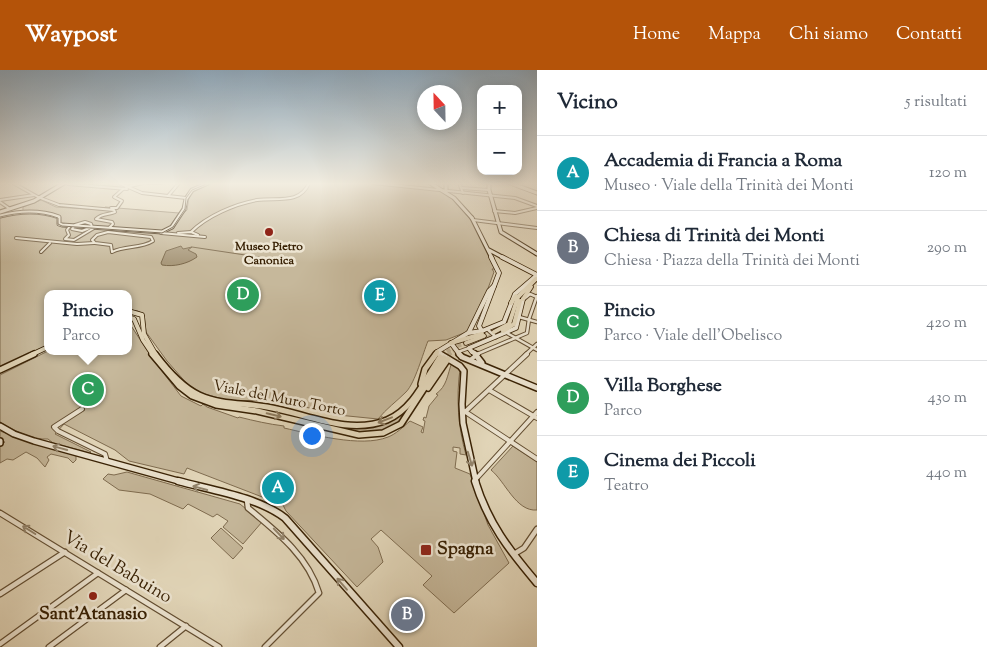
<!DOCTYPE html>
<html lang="it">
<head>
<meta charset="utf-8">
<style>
  body { margin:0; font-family:"Sorts Mill Goudy",serif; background:#f6f6f7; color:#1f2937 }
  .controls { position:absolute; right:15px; top:15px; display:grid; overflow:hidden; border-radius:10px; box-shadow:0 2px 12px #0003 }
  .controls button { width:45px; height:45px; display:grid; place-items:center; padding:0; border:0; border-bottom:1px solid #e0e1e3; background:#fff; color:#1f2937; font:25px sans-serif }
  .compass { position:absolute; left:417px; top:15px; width:45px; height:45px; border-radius:50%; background:#fff; box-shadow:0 2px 12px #0003; rotate:338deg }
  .you { position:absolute; left:311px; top:365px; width:18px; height:18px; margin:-12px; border:4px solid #fff; border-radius:50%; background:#1a73e8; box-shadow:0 0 0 8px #1a73e833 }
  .badge { display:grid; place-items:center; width:32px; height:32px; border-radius:50%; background:#b45309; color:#fff; font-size:16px; font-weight:700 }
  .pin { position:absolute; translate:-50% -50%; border:2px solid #fff; box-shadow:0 1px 5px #0006 }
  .popup { position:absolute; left:44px; top:220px; width:88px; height:65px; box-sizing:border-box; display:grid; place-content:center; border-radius:10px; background:#fff; filter:drop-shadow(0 1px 4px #0005); font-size:16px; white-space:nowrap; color:#747a83 }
  .popup b { font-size:19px; color:#1f2937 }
  .popup::after { content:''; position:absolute; left:50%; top:100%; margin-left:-10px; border:10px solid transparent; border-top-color:#fff }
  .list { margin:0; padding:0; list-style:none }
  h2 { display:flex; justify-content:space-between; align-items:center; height:65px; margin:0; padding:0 20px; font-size:21px }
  h2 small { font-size:16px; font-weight:400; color:#747a83 }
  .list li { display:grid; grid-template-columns:32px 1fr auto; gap:15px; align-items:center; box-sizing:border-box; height:75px; padding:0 20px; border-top:1px solid #e0e1e3 }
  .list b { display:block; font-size:19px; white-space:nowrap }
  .list p { margin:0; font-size:16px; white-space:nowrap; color:#747a83 }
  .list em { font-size:16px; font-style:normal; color:#747a83 }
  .map { position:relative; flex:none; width:537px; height:577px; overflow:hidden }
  header { display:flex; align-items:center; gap:30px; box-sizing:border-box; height:70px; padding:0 25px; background:#b45309; color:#fff }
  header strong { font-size:24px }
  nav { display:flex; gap:28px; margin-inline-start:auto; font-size:18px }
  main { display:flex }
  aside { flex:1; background:#fff }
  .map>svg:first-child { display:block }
  .green { fill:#c6b89b; stroke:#7f6c50 }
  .water { fill:#a9997c; stroke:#7c694c }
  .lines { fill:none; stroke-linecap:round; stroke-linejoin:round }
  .stream { stroke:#7c694c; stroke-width:1 }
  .primary-tunnel-far1 { stroke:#c1b396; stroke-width:4; stroke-dasharray:4 2; stroke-linecap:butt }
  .primary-tunnel { stroke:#c1b396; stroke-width:5; stroke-dasharray:5 2.5; stroke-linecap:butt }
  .street-far3-casing { stroke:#634e32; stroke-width:4 }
  .street-far2-casing { stroke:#634e32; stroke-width:4.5 }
  .street-far1-casing { stroke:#634e32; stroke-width:6 }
  .street-casing { stroke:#634e32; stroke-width:7 }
  .secondary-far3-casing { stroke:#382104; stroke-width:5 }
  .secondary-far2-casing { stroke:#382104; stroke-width:5.5 }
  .secondary-far1-casing { stroke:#382104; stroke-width:8 }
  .secondary-casing { stroke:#382104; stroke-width:9 }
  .primary-far1-casing { stroke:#382104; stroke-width:5.5 }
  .primary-casing { stroke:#382104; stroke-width:8 }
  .street-far3 { stroke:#ede5d2; stroke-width:2 }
  .street-far2 { stroke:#ede5d2; stroke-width:2.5 }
  .street-far1 { stroke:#ede5d2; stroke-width:4 }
  .street { stroke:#ede5d2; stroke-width:4.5 }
  .secondary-far3 { stroke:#ede5d2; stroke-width:3 }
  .secondary-far2 { stroke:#ede5d2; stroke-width:4 }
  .secondary-far1 { stroke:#ede5d2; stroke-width:5 }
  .secondary { stroke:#ede5d2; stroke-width:6 }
  .primary-far1 { stroke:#e3d7ba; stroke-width:4 }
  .primary { stroke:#e3d7ba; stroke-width:5 }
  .tram { stroke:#382104; stroke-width:1 }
  .oneway { stroke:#8e7c5f }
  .oneway2 { stroke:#92836b }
  .poi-dot { fill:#8f2418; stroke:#ede5d2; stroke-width:2 }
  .labels { text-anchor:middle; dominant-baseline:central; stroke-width:5; stroke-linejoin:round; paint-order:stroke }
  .far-poi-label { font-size:12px; font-weight:bold; fill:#382104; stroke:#ede5d2 }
  .street-label { font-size:15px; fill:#382104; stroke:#ede5d2 }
  .near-poi-label { font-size:18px; font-weight:bold; fill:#382104; stroke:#ede5d2; text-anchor:start }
  .near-street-label { font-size:18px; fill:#382104; stroke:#ede5d2 }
</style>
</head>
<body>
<header>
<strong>Waypost</strong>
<nav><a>Home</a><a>Mappa</a><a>Chi siamo</a><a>Contatti</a></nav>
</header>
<main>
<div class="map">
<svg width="537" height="577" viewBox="0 0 537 577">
  <rect width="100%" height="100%" fill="#e3d7ba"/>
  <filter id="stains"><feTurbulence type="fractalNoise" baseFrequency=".004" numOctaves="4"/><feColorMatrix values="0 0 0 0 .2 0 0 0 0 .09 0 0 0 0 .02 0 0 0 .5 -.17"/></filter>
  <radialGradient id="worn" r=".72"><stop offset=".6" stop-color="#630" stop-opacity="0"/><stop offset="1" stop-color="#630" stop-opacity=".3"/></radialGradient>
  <!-- green -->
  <g class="green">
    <path d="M212,113H366L443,121L466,141L495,199H492L494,202L479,243L469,261L446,270L428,271C423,283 415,313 406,322C397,331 386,339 378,349L338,345L337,343L266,330L230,331L205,324L189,316L167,291L146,262L144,245L138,241L128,240V224H48V275L0,297V148L18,144L23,140V137L41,130L56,137L103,140L105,137L179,143L168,159H173L180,147L187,140L189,127L193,122Z"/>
    <path d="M128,251L152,288L181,326L201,336L203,334L207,337L238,348L239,347C255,351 268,354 284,356V358C311,364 361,378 388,367C396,364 403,357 410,351L423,357L421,362L423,363L425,351L423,350L424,347L426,348L429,336L438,325L436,324C447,316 447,306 452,292L460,299C456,328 458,357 466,385L460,384V378L453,377V381L457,382L455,398L470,404L488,455L509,493L454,543L423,515L432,506L381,460L371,469L378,477L383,492L357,517L286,441L283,435L187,398L184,404L129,391L115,380L64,354L55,364L91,382L90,383L53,373L48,369C33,370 14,361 0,352V305L48,281H128Z"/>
    <path d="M234,336L266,339L353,357L398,346L410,339C402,349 395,356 383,361C358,369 265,342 234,336Z"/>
    <polygon points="0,361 38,375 76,385 76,390 73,393 68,388 51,384 47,387 49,390 45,397 37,388 26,382 13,390 7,389 0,393 0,377 5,372 0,369"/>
    <path d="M513,376L537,392V440C516,442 505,411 491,400Z"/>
    <polygon points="127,402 240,434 262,452 243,474 223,457 228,451 217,444 213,447 188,434 183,439 150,424 119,420 103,409 108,404 114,405"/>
    <polygon points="221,458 243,478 233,489 211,468"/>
  </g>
  <!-- water -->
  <path class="water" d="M181,176L183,179L192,177L188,180L196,184L197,187C187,194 174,197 162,195L161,193L166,181Z"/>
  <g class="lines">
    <!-- stream -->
    <polyline class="stream" points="192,177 265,188"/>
    <!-- primary-tunnel-far1 -->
    <g class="primary-tunnel-far1">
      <polyline points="482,264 491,260"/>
      <polyline points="487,268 496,264"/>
      <polyline points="442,285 452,278 466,273"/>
      <polyline points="448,285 457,279"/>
    </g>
    <!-- primary-tunnel -->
    <g class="primary-tunnel">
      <polyline points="441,286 444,284"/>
      <polyline points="444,288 450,284"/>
    </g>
    <!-- street-far3 casing -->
    <g class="street-far3-casing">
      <g id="street-far3">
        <path d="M13,113L38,127L59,135L114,140L115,142C108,145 102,143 96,149L112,152L113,154L109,158"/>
        <polyline points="119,113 142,123 186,128"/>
        <polyline points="147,113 162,113"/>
        <polyline points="373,113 515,128 537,136"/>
        <polyline points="459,113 463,123"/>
        <polyline points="68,114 127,119"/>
        <polyline points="518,116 523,113"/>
        <polyline points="126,117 143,113"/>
        <polyline points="462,118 489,120"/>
        <polyline points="168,126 179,113"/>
        <polyline points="0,130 34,125"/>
        <polyline points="0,132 10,139"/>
        <polyline points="111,138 117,138 122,131 114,127 123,119"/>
        <polyline points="494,141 515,143 537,138"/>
        <polyline points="473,150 537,158"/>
        <polygon points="85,152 91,154 92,157 82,161 72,159 75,155"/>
        <polyline points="70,156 67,160 69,165 65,169 74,170 94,158"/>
        <path d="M108,162L151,167L153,171C140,179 126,175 112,182L111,175L95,173L92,170L97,165Z"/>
        <path d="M191,162C207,146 235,134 257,130C276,127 300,135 309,113"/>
        <polyline points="161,163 205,167"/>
        <polyline points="178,163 191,162 198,165"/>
        <polyline points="16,168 77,174 94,173"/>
        <polyline points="41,182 50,173"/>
      </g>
    </g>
    <!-- street-far2 casing -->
    <g class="street-far2-casing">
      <g id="street-far2">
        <polyline points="524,229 530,224 537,227"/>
        <polyline points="519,247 537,252"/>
        <polyline points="487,259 496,267"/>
        <polyline points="507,263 537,280"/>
        <polyline points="458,282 469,278"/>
        <polyline points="475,285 527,263 529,249 537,226"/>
        <polyline points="525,285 537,274"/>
      </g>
    </g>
    <!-- street-far1 casing -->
    <g class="street-far1-casing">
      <g id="street-far1">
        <polyline points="470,290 478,284"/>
        <polyline points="489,320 537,348"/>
        <polyline points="82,339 54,357 58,361 105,384 107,391"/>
        <polyline points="464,341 537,389"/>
        <polyline points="466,341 527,284"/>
        <polyline points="476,409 537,342"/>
      </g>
    </g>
    <!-- street casing -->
    <g class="street-casing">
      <g id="street">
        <path d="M247,430L248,438C277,462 308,486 319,523L265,577"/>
        <polyline points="0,443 219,577"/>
        <polyline points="514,484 524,478 537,459"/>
        <polyline points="0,524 65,482"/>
        <polyline points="0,574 98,503"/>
        <polyline points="49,577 126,520"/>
        <polyline points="160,577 186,556"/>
      </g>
    </g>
    <!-- secondary-far3 casing -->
    <g class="secondary-far3-casing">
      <g id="secondary-far3">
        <polyline points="430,113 454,128 472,148"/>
        <polyline points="446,113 446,121"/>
        <polyline points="489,113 489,120 501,162 537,184"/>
        <polyline points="510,113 537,123"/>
        <polyline points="0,142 34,131 64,113"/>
        <path d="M0,146C20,141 40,140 59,147V154L62,155L162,162L172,157L184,139L186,129L192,120L208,113"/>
        <polyline points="472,148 492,188"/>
        <polyline points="489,180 504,188"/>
      </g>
    </g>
    <!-- secondary-far2 casing -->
    <g class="secondary-far2-casing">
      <g id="secondary-far2">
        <polyline points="502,187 537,205"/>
        <polyline points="482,261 479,256 499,203 491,187"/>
        <polyline points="469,262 489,221 494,216"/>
        <polyline points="451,273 460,285"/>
        <polyline points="472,282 469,278 516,258 523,229"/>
        <polyline points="473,282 476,285"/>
        <polyline points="442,285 437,282 468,263 482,261 504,252 515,224 537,205"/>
      </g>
    </g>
    <!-- secondary-far1 casing -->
    <g class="secondary-far1-casing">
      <g id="secondary-far1">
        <polyline points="440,284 460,296 464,301 462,334 463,353 476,412"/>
        <polyline points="459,284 461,286"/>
        <polyline points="475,284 482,293"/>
        <polyline points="462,287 537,318"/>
        <polyline points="0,356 14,364 34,371 182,412"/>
        <polyline points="0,371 0,373"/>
      </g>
    </g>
    <!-- secondary casing -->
    <g class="secondary-casing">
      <g id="secondary">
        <path d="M178,411C211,420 258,427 285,448L399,577"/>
        <path d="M475,411C488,453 509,480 537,513"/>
      </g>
    </g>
    <!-- primary-far1 casing -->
    <g class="primary-far1-casing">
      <g id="primary-far1">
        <polyline points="523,229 531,217"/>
        <polyline points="511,233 516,226"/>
        <polyline points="128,241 142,245 144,264 156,285"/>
        <polyline points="128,247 134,249 143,270 153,285"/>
        <polyline points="503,261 514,254 520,231"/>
        <polyline points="494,262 509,254 518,227 536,209"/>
        <polyline points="451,273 482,264"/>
        <polyline points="466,273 484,266"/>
        <polyline points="31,285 48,277"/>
        <polyline points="435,285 437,282"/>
      </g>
    </g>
    <!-- primary casing -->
    <g class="primary-casing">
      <g id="primary">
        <polyline points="152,284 179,316 192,326 216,335 257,341 359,365 383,363 401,354 444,288"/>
        <path d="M155,284C167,300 182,317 199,325C221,335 244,333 267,337C305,343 348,366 387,350C413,339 425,310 440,287"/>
        <polyline points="0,300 34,284"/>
        <polyline points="421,314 425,299 436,284"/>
        <polyline points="428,318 448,289"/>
      </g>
    </g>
    <!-- street-far3 -->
    <use href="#street-far3" class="street-far3"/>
    <!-- street-far2 -->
    <use href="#street-far2" class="street-far2"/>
    <!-- street-far1 -->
    <use href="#street-far1" class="street-far1"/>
    <!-- street -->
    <use href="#street" class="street"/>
    <!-- secondary-far3 -->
    <use href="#secondary-far3" class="secondary-far3"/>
    <!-- secondary-far2 -->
    <use href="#secondary-far2" class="secondary-far2"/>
    <!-- secondary-far1 -->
    <use href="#secondary-far1" class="secondary-far1"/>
    <!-- secondary -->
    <use href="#secondary" class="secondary"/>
    <!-- primary-far1 -->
    <use href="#primary-far1" class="primary-far1"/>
    <!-- primary -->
    <use href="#primary" class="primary"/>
    <!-- tram -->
    <path class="tram" d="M0,147C19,142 40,141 58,148V154L62,156L162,163L173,157L185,139L186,128L192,120L209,113"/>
  </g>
  <!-- one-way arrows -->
  <defs><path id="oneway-shaft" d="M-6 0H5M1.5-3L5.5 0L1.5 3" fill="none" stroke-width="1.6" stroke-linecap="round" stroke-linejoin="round" transform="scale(1.25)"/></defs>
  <g class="oneway">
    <use href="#oneway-shaft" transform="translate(274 345) rotate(13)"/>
    <use href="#oneway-shaft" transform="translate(385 350) rotate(159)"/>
  </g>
  <g class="oneway2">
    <use href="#oneway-shaft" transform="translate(60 378) rotate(-165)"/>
    <use href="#oneway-shaft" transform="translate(470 389) rotate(73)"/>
    <use href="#oneway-shaft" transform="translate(200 418) rotate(-165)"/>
    <use href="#oneway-shaft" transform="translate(29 460) rotate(-148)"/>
    <use href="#oneway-shaft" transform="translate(279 464) rotate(46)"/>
    <use href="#oneway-shaft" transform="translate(342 514) rotate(-131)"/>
  </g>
  <!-- sky -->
  <linearGradient id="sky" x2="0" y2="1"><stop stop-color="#8fa9bd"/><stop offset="0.59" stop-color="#f2ede0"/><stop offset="1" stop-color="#f2ede0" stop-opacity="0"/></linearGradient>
  <rect width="537" height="193" fill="url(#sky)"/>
  <!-- markers -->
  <g class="poi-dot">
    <circle cx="269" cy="162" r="5"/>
    <rect x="420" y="474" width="12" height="12" rx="2.5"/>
    <circle cx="93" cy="526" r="5"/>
  </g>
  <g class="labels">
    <!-- far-poi labels -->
    <g class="far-poi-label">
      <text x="269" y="177">Museo Pietro<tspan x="269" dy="14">Canonica</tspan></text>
    </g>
    <!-- street labels -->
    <g class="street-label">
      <text transform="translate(279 329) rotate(11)">Viale del Muro Torto</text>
    </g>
    <!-- near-poi labels -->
    <g class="near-poi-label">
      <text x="437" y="480">Spagna</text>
      <text x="93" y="545" text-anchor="middle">Sant'Atanasio</text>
    </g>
    <!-- near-street labels -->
    <g class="near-street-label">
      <text transform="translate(117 498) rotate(31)">Via del Babuino</text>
    </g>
  </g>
  <rect width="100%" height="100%" filter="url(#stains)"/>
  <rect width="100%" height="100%" fill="url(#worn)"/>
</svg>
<div class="controls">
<button>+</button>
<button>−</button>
</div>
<svg class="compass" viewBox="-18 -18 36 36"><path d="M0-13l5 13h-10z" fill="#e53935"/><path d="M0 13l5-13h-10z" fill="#747a83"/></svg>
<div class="you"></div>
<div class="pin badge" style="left:278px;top:418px;background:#0f9aa8">A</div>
<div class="pin badge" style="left:407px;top:545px;background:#6b7280">B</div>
<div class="pin badge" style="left:88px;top:320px;background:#2e9e5b">C</div>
<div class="popup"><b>Pincio</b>Parco</div>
<div class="pin badge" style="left:243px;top:225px;background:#2e9e5b">D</div>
<div class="pin badge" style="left:380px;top:226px;background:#0f9aa8">E</div>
</div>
<aside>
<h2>Vicino<small>5 risultati</small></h2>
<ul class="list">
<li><span class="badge" style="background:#0f9aa8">A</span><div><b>Accademia di Francia a Roma</b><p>Museo · Viale della Trinità dei Monti</p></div><em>120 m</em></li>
<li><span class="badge" style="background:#6b7280">B</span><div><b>Chiesa di Trinità dei Monti</b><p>Chiesa · Piazza della Trinità dei Monti</p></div><em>290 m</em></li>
<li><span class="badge" style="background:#2e9e5b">C</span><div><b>Pincio</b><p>Parco · Viale dell'Obelisco</p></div><em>420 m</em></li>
<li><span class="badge" style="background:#2e9e5b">D</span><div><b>Villa Borghese</b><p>Parco</p></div><em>430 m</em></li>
<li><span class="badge" style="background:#0f9aa8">E</span><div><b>Cinema dei Piccoli</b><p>Teatro</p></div><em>440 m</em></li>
</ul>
</aside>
</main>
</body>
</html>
